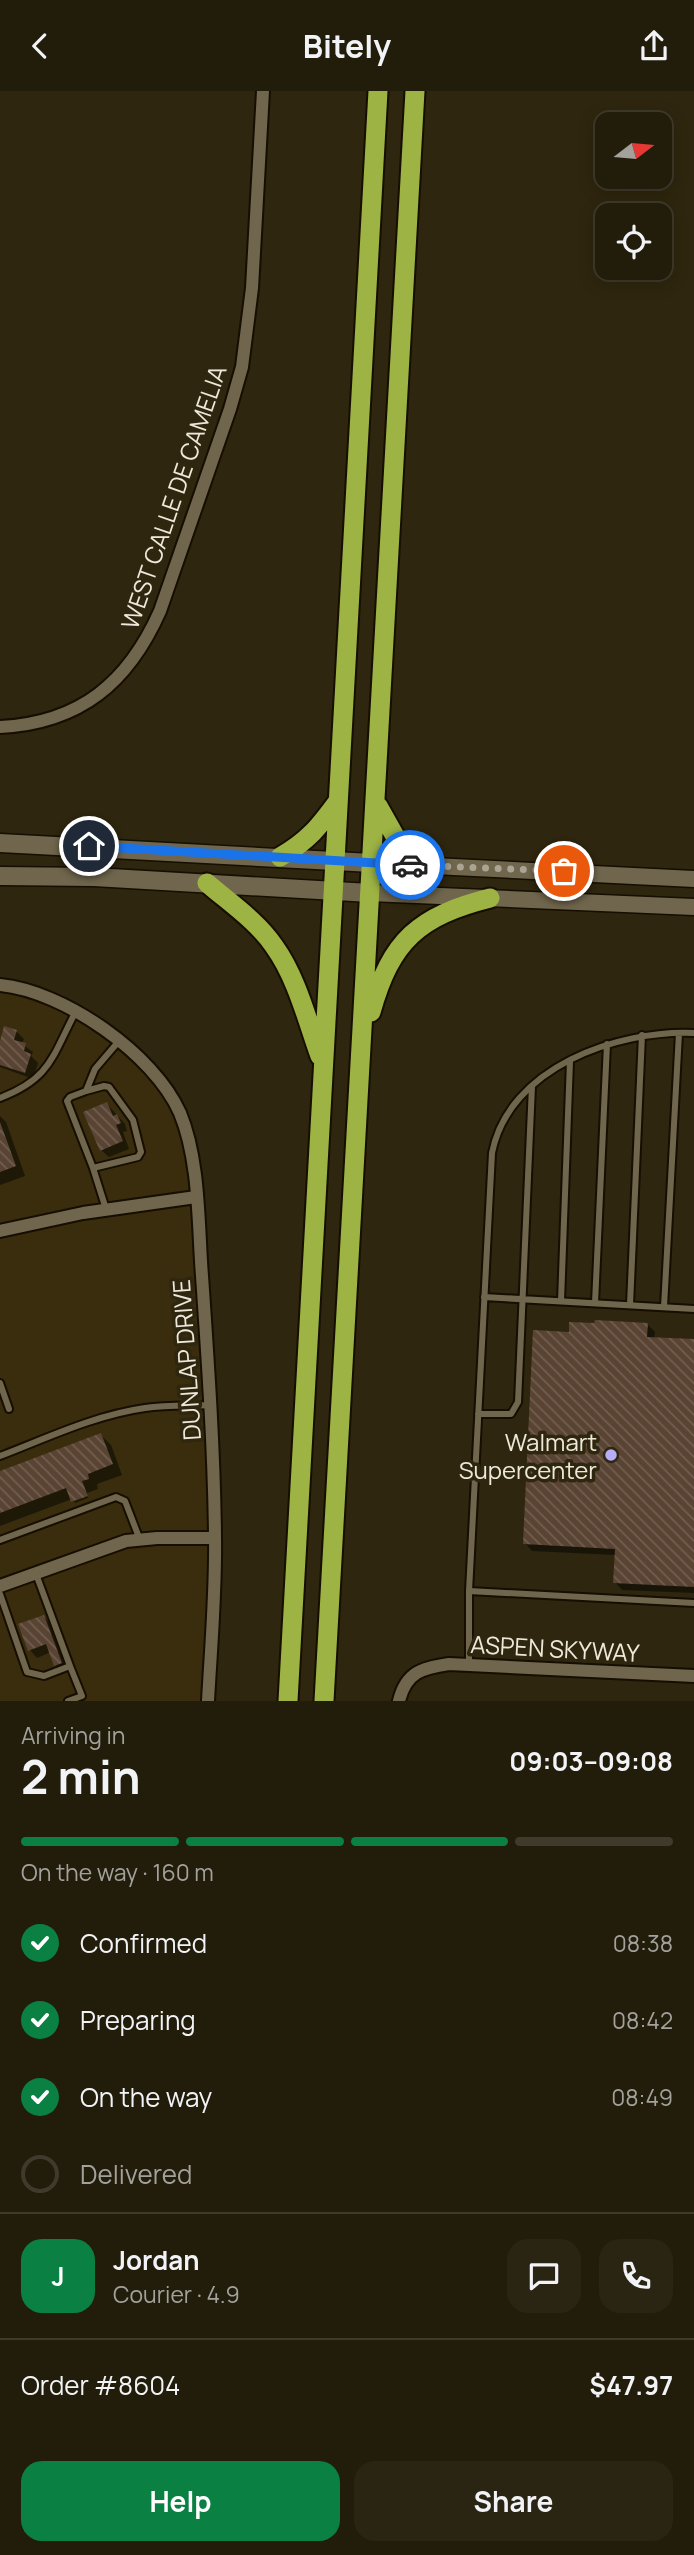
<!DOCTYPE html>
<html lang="en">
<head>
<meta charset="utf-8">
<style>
  :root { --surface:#221c0a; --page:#2a2513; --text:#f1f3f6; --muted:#a2a19c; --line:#3f3a2b; --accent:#0b8043 }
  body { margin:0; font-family:Manrope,sans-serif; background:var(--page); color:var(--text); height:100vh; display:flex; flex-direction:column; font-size:26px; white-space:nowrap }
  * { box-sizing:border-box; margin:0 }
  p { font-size:23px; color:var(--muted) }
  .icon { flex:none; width:38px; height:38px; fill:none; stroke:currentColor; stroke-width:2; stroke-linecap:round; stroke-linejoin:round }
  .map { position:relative; height:1610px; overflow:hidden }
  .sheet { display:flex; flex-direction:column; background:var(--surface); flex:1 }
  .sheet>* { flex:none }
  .needle { width:46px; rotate:74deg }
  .buttons { position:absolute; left:595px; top:21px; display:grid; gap:14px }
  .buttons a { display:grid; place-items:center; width:77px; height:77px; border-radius:14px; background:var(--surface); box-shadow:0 4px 18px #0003,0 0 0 2px var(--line); font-size:35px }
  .pin { position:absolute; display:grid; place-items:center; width:60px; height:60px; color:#fff; margin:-30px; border:4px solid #fff; border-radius:50%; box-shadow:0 2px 7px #0007 }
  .courier { position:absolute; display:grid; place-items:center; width:70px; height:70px; margin:-35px; border:5px solid #1a73e8; border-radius:50%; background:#fff; color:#222; box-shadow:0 2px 9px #0007 }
  .headline em { font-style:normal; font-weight:700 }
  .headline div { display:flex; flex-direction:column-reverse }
  .headline { display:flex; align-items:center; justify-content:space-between; height:119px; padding:0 21px }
  h1 { font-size:46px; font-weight:700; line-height:52px }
  .bar { display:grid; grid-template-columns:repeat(4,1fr); gap:10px 7px; align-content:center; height:84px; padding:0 21px }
  .bar i { height:9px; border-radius:5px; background:var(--line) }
  .bar .on { background:var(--accent) }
  .bar p { grid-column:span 4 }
  .line { display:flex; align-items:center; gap:18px; padding:0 21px; border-top:2px solid var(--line) }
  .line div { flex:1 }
  .round { display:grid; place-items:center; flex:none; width:74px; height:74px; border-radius:21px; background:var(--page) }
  ol { padding:0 21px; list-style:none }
  li { display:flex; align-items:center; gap:21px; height:77px }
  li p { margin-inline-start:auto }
  li .icon { padding:7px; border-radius:50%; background:var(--accent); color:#fff; stroke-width:4 }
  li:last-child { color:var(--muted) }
  li i { width:38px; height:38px; border:4px solid var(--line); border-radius:50% }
  .action { display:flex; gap:14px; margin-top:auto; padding:14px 21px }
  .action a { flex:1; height:80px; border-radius:21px; background:var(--accent); color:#fff; font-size:28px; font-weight:700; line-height:80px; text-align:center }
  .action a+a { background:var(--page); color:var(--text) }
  header { display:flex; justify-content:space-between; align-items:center; height:91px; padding:0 21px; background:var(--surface); font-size:32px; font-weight:700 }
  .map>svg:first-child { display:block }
  .built { fill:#392d0e }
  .shadow { fill:#0007 }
  .building { fill:url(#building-back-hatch) }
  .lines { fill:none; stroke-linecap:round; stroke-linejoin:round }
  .service-casing { stroke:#160e00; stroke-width:10 }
  .minor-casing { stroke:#160e00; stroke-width:16 }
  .tertiary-casing { stroke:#160e00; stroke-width:19 }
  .secondary-casing { stroke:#160e00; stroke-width:21 }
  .trunk-casing { stroke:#160e00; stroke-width:23 }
  .service { stroke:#70664d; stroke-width:6 }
  .minor { stroke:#70664d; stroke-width:12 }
  .tertiary { stroke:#70664d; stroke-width:16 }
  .secondary { stroke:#70664d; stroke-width:18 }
  .trunk { stroke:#9db344; stroke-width:19 }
  .done { stroke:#aaa493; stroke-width:7; stroke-dasharray:0 12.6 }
  .route { stroke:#1a73e8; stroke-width:9 }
  .poi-dot { fill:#b6acf8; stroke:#2e260e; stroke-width:2.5 }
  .labels { text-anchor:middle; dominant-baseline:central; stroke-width:7; stroke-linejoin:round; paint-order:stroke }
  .street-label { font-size:24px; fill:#ede8da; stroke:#2e260e }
  .poi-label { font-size:24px; fill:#ede8da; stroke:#2e260e; text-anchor:end }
</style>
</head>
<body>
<header><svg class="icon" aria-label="back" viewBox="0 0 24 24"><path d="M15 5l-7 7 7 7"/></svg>Bitely<svg class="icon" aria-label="share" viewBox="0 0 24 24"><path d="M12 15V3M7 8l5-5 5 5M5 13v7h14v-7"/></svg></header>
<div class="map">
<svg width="694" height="1610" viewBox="0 0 694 1610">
  <defs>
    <pattern id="building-back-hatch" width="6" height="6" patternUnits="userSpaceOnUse" patternTransform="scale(1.75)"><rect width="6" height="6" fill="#594333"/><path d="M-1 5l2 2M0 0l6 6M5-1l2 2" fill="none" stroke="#715e50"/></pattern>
  </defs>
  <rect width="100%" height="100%" fill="#2e260e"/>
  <!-- built -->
  <path class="built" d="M 0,894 L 75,922 L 150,978 L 187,1046 L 211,1314 L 208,1610 L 0,1610 Z"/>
  <!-- shadow -->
  <path class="shadow" d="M 16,940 L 24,948 L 22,953 L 33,961 L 31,965 L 38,972 L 33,988 L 0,976 L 0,956 Z
    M 107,1013 L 125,1033 L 127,1040 L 123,1041 L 129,1058 L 109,1066 L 101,1059 Z
    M 0,1025 L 6,1031 L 25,1085 L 0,1094 Z
    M 647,1233 L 655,1241 L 654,1248 L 694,1250 L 694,1502 L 622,1499 L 615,1491 L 616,1464 L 532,1460 L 525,1452 L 570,1242 Z
    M 101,1344 L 111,1354 L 122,1384 L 97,1393 L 98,1398 L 87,1402 L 88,1407 L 75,1412 L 72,1408 L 0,1435 L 0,1382 Z
    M 44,1526 L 51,1533 L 68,1580 L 63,1582 L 56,1574 L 51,1561 L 37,1567 L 30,1559 Z"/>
  <!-- building -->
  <path class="building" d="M 4,935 L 17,939 L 14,949 L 26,952 L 24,960 L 31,963 L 25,982 L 0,974 L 0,950 Z
    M 107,1011 L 113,1025 L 117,1023 L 121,1032 L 116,1034 L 123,1050 L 100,1060 L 83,1021 Z
    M 0,1031 L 16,1075 L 0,1081 Z
    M 595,1229 L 648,1232 L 647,1246 L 694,1248 L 694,1496 L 613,1492 L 615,1458 L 523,1453 L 533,1239 L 569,1241 L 569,1231 L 594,1232 Z
    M 101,1342 L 113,1373 L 88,1383 L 89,1388 L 82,1390 L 88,1405 L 71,1411 L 66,1397 L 0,1422 L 0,1380 Z
    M 44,1524 L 62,1572 L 54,1575 L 46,1553 L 28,1560 L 18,1533 Z"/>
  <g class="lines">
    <!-- service casing -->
    <g class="service-casing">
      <path id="service" d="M 86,1000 L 70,1006 L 67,1010 L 93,1077
        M 0,1007 C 50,988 52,966 75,922
        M 106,1118 L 93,1077 L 138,1066 L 141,1061 L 133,1029 L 109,996 L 104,995 L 86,1000 L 95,978 L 119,950
        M 484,1206 L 694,1218
        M 561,1210 L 570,970
        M 595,1212 L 607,953
        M 630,1214 L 642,944
        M 664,1216 L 679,942
        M 0,1292 L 9,1318
        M 478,1323 L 511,1323 L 518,1311 L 532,995
        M 0,1365 C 47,1347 95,1324 145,1317 C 167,1314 189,1315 211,1314
        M 0,1449 L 116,1406 L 125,1410 L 140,1449
        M 469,1500 L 694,1512
        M 0,1503 L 27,1581 L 44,1585 L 70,1575 L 36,1483
        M 469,1573 L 469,1500 L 492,1062 C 509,976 617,939 694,942
        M 68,1610 L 82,1605 L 70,1575"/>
    </g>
    <!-- minor casing -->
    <g class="minor-casing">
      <path id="minor" d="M 0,636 C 80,632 128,592 160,520 L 230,318 L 242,276 L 252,197 L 263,0
        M 0,894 C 64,900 154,963 180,1022 C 200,1070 198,1135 202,1185 C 208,1272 214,1358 215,1445 C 216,1500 211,1555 208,1610
        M 0,1140 L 83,1122 L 196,1106
        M 0,1495 L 126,1450 L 157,1447 L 215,1447
        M 399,1610 C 406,1581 422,1577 449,1573 L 694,1585"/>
    </g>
    <!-- tertiary casing -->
    <g class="tertiary-casing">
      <path id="tertiary" d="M 372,772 L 694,788
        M 370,802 L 694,816"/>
    </g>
    <!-- secondary casing -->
    <g class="secondary-casing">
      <path id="secondary" d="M 0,752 L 372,772
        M 0,785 L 94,786 L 370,802"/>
    </g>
    <!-- trunk casing -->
    <g class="trunk-casing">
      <path id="trunk" d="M 378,715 L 396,747 L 429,775
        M 280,766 C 308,750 319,736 338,710
        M 207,792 C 230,812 257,830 274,855 C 297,887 307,929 320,965
        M 371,921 C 391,849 419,825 490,807
        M 288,1610 L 378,0
        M 324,1610 L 415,0"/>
    </g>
    <!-- service -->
    <use href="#service" class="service"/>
    <!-- minor -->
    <use href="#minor" class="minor"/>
    <!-- tertiary -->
    <use href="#tertiary" class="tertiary"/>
    <!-- secondary -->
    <use href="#secondary" class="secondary"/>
    <!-- trunk -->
    <use href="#trunk" class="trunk"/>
  </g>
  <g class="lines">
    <!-- done -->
    <path class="done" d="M 410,774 L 564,780"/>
    <!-- route -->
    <path class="route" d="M 89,755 L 410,774"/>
  </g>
  <!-- markers -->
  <circle class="poi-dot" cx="611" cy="1364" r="7"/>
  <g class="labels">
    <!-- street labels -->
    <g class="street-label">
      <text transform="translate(173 406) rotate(-71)">WEST CALLE DE CAMELIA</text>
      <text transform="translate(186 1269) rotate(-94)">DUNLAP DRIVE</text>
      <text transform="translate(555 1557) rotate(3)">ASPEN SKYWAY</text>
    </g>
    <!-- poi labels -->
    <g class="poi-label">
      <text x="597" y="1350">Walmart<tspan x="597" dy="28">Supercenter</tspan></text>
    </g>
  </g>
</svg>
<div class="buttons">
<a><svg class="needle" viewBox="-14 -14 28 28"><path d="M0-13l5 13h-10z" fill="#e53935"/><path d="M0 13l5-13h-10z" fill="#a2a19c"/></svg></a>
<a><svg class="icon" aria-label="locate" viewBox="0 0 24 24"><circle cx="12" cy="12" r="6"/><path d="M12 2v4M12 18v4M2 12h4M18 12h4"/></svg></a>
</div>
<div class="pin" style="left:564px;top:780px;background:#ea580c"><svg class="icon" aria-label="bag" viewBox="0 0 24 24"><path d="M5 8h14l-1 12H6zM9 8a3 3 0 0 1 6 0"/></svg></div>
<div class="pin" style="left:89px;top:755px;background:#1f2937"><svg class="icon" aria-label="home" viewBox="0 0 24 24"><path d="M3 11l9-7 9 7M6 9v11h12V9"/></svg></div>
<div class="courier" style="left:410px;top:774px"><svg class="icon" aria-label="car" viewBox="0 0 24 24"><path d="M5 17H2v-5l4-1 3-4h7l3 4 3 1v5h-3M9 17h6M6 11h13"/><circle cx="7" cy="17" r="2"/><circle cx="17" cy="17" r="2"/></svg></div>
</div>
<section class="sheet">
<div class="headline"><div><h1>2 min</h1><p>Arriving in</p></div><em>09:03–09:08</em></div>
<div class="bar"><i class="on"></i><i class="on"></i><i class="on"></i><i></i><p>On the way · 160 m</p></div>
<ol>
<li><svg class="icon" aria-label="check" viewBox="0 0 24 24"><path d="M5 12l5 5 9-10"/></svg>Confirmed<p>08:38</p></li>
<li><svg class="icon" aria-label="check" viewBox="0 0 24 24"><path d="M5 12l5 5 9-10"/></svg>Preparing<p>08:42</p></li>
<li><svg class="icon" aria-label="check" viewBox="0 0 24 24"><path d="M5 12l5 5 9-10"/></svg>On the way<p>08:49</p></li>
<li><i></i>Delivered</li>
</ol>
<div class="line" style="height:126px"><b class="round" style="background:var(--accent);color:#fff">J</b><div><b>Jordan</b><p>Courier · 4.9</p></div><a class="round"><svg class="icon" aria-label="chat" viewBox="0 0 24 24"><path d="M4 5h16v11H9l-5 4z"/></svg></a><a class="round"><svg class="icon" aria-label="phone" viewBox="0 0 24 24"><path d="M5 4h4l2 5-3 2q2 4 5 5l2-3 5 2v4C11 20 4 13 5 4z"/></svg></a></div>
<div class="line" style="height:91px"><div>Order #8604</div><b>$47.97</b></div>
<div class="action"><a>Help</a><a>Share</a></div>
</section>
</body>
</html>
